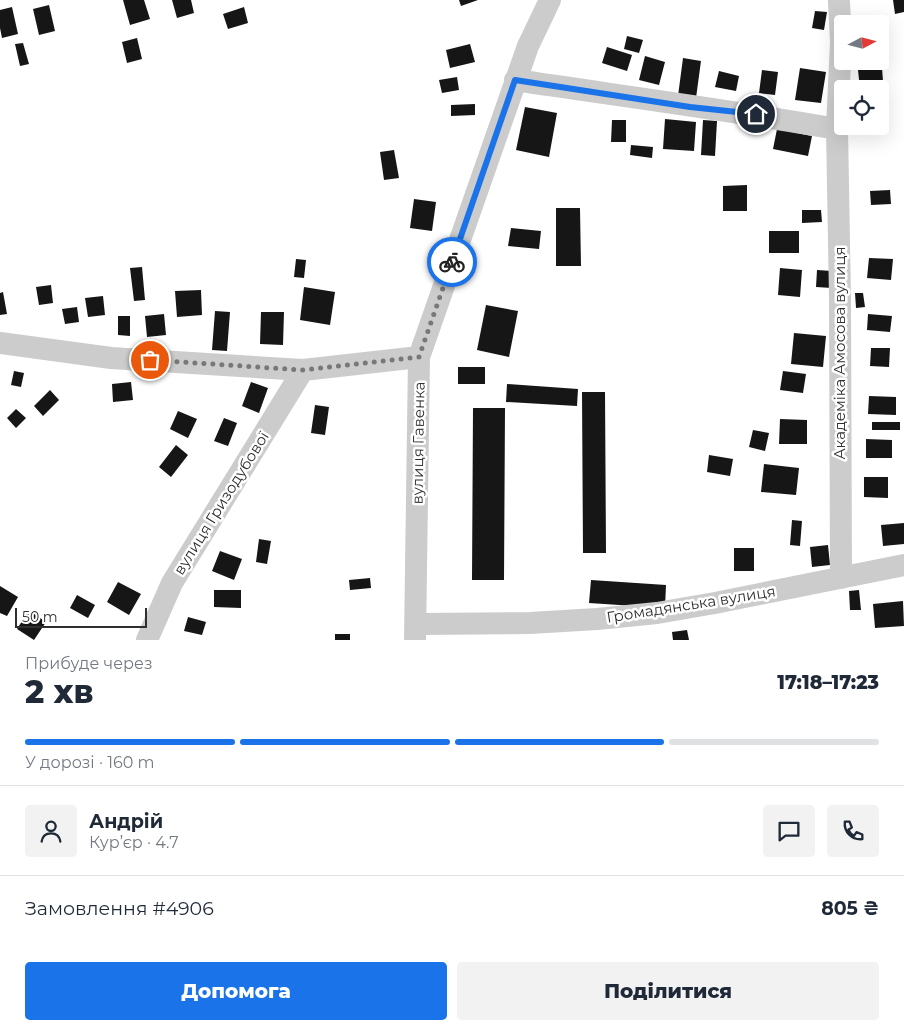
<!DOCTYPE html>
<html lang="uk">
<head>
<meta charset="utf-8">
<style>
  :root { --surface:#fff; --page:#f2f2f3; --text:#1f2937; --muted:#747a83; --line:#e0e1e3; --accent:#1a73e8 }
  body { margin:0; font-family:Montserrat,sans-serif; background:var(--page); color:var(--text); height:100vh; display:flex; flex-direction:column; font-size:19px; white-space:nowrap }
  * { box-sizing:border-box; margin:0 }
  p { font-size:16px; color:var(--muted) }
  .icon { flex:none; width:28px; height:28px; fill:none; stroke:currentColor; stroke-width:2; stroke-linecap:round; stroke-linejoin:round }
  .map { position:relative; height:640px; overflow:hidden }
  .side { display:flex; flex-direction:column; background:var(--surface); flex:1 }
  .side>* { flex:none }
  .needle { width:32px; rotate:83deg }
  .tools { position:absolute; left:834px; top:15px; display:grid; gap:10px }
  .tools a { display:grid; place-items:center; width:55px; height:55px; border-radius:5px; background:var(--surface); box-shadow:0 5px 20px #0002; font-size:25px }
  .scale { position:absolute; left:15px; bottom:12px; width:132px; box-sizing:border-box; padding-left:5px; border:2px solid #2f2f2f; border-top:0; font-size:14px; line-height:18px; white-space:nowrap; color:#2f2f2f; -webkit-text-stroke:4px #fff; paint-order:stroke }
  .pin { position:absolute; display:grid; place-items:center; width:42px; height:42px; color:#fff; margin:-21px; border:2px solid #fff; border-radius:50%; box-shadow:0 1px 5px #0007 }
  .courier { position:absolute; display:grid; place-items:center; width:50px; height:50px; margin:-25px; border:4px solid #1a73e8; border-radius:50%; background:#fff; color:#222; box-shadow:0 1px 6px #0007 }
  .head em { font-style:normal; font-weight:800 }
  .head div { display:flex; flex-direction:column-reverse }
  .head { display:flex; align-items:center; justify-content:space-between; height:85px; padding:0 25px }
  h1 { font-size:32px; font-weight:800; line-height:38px }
  .bar { display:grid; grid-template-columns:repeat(4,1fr); gap:8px 5px; align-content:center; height:60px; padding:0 25px }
  .bar i { height:6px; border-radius:4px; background:var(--line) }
  .bar .current { background:var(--accent) }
  .bar p { grid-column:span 4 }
  .line { display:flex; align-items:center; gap:12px; padding:0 25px; border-top:1px solid var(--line) }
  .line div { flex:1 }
  .round { display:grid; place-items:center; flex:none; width:52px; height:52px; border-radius:5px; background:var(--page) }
  .button { display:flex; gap:10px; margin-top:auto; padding:10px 25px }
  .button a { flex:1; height:58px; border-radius:5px; background:var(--accent); color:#fff; font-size:20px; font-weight:800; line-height:58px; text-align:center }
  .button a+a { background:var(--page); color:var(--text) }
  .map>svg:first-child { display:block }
  .building { fill:#161616 }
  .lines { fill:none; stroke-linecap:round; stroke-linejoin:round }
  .minor { stroke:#ccc; stroke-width:22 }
  .done { stroke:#787878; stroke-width:5; stroke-dasharray:0 9 }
  .route { stroke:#1a73e8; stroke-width:6 }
  .labels { text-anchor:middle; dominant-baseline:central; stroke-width:5; stroke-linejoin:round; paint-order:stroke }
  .street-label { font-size:15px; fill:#2f2f2f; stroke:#fff }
</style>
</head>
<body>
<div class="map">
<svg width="904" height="640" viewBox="0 0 904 640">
  <rect width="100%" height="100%" fill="#fff"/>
  <!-- building -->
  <path class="building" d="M 123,0 L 144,0 L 150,19 L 130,25 Z
    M 172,0 L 191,0 L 194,13 L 177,18 Z
    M 459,0 L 478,0 L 461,6 Z
    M 893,0 L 904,0 L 904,12 L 895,14 Z
    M 49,5 L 55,31 L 39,35 L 33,9 Z
    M 12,7 L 18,34 L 2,38 L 0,28 L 0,10 Z
    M 244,7 L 248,23 L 228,29 L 223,14 Z
    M 815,11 L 827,12 L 824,30 L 812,28 Z
    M 627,36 L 643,40 L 639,53 L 624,49 Z
    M 137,38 L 142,59 L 127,63 L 122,42 Z
    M 23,43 L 29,64 L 20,66 L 15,44 Z
    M 470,44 L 475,62 L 450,68 L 446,50 Z
    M 607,47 L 632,55 L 627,71 L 602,63 Z
    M 645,56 L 665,62 L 659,85 L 639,80 Z
    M 683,58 L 701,61 L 696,98 L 678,96 Z
    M 800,68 L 826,72 L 821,103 L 795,100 Z
    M 882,68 L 884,94 L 880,95 L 880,89 L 860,89 L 858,70 Z
    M 762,70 L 778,72 L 775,95 L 759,93 Z
    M 719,71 L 739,76 L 736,91 L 715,87 Z
    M 457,77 L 459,90 L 442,93 L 439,80 Z
    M 475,104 L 475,115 L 451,116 L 451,105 Z
    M 525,107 L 557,113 L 549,157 L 516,150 Z
    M 665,119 L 696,122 L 694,151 L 663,149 Z
    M 612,120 L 626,120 L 626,142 L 611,142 Z
    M 703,120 L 717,121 L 715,156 L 701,155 Z
    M 777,129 L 812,136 L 808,156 L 773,149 Z
    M 631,145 L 653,147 L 652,158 L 630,155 Z
    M 394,150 L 399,178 L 384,180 L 380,152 Z
    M 747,185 L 747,211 L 723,211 L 723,186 Z
    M 890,190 L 891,204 L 871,205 L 870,191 Z
    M 414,199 L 436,202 L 432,231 L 410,228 Z
    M 556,208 L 580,208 L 581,266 L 556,266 Z
    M 802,210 L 821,210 L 822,222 L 802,223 Z
    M 511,228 L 541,231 L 539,249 L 508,246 Z
    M 769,231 L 799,231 L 799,253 L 769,253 Z
    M 869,258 L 893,259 L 891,280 L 867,278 Z
    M 296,259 L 306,260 L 304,278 L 294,277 Z
    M 142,267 L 145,300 L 134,301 L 130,268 Z
    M 780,268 L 802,270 L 800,297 L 778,295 Z
    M 817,270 L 832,271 L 832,288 L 816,287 Z
    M 51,285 L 53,303 L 39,305 L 36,287 Z
    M 304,287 L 335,292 L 330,325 L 300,320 Z
    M 201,290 L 202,315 L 177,317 L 175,291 Z
    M 3,292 L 7,314 L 0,315 L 0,293 Z
    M 855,293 L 863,293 L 865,307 L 856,308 Z
    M 103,296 L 105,315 L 88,317 L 85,298 Z
    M 486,305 L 518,311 L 509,357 L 477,350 Z
    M 77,307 L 79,322 L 65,324 L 62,309 Z
    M 215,311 L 230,312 L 227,351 L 212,350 Z
    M 261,312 L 284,312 L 283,345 L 260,344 Z
    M 164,314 L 166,335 L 147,337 L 145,316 Z
    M 868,314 L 892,316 L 890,332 L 867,330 Z
    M 118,316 L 130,316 L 130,336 L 118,335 Z
    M 794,333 L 826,336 L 823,367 L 791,364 Z
    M 871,348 L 890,348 L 889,367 L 870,366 Z
    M 458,367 L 485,367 L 485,384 L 458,384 Z
    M 14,371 L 24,373 L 21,387 L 11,385 Z
    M 783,371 L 806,374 L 803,393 L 780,390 Z
    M 131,382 L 133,400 L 113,402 L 112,384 Z
    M 251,382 L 268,388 L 259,413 L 242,406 Z
    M 507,384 L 578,389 L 577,406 L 506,402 Z
    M 50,390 L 59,400 L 43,416 L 34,406 Z
    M 582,392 L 605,392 L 606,553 L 583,553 Z
    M 869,396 L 896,397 L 896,415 L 868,414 Z
    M 315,405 L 329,407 L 325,435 L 311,433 Z
    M 473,408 L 505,408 L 504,580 L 472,580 Z
    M 16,409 L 26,418 L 16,428 L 7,418 Z
    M 178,411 L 197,419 L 188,438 L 170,429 Z
    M 224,418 L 237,423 L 228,446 L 214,441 Z
    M 780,419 L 807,420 L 807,444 L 779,444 Z
    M 872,422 L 900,422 L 900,430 L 872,430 Z
    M 753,430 L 769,433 L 765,451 L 749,447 Z
    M 866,439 L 892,440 L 892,458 L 866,458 Z
    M 176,445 L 188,455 L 171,477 L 159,467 Z
    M 709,455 L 733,459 L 730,476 L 707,472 Z
    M 764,464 L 799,468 L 796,495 L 761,492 Z
    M 864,477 L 888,477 L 888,498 L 864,497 Z
    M 792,520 L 802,521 L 800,546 L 790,545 Z
    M 904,523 L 904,544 L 883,546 L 881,525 Z
    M 259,539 L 271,541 L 267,564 L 256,562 Z
    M 828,545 L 830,565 L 812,567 L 810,547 Z
    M 734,548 L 754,548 L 754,571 L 734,571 Z
    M 220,551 L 242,559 L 234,580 L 212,571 Z
    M 370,578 L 371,588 L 350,590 L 349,580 Z
    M 591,580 L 666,585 L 665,608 L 589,603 Z
    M 118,582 L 141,594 L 129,615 L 107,602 Z
    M 0,586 L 18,597 L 7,616 L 0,613 Z
    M 214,590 L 241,590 L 241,608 L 214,607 Z
    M 859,590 L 861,610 L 850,610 L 849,591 Z
    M 77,595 L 95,605 L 88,618 L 70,608 Z
    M 903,601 L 904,626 L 875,628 L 873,604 Z
    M 29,610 L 46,622 L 34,640 L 17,629 Z
    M 188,617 L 206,622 L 202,635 L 184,631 Z
    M 687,630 L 689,640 L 673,640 L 672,632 Z
    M 335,634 L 350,634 L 350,640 L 335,640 Z"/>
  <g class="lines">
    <!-- minor -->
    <path class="minor" d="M 839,2 L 841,42 L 837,129 L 840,298 L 841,578
      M 515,80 C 622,96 730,110 837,129
      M 0,343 L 111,358 L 303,370 L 419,357
      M 416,624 L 530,623 L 597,619 L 657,613 L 715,603 L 904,565
      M 147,640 L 172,583 L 303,370
      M 415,640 L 419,357 L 528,46 L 550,0"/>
  </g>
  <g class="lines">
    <!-- done -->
    <path class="done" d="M 150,360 L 303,370 L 419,357 L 452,262"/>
    <!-- route -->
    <path class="route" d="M 452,262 L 515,80 L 690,107 L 756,114"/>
  </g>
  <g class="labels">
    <!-- street labels -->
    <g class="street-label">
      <text transform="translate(839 353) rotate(-90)">Академіка Амосова вулиця</text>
      <text transform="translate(418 443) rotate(-89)">вулиця Гавенка</text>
      <text transform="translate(221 503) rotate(-58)">вулиця Гризодубової</text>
      <text transform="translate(691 604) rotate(-9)">Громадянська вулиця</text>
    </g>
  </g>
</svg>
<div class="tools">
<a><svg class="needle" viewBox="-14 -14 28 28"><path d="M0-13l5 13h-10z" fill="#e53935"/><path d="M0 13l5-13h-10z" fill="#747a83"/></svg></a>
<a><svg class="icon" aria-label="locate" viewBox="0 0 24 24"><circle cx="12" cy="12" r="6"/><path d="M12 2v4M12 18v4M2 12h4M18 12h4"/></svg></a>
</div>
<div class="scale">50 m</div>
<div class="pin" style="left:150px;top:360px;background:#ea580c"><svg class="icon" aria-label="bag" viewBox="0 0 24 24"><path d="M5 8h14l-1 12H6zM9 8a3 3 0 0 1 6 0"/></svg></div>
<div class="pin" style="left:756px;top:114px;background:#1f2937"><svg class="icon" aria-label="home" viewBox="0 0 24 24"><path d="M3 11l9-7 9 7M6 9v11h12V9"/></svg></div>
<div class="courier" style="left:452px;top:262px"><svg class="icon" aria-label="bike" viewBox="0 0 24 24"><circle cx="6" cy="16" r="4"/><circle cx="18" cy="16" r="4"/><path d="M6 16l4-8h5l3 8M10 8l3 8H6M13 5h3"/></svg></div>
</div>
<section class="side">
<div class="head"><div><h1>2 хв</h1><p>Прибуде через</p></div><em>17:18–17:23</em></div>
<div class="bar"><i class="current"></i><i class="current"></i><i class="current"></i><i></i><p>У дорозі · 160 m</p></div>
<div class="line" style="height:90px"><a class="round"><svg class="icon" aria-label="person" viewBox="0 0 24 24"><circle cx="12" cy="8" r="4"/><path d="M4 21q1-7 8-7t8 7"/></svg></a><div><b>Андрій</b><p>Кур’єр · 4.7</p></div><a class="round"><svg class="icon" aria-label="chat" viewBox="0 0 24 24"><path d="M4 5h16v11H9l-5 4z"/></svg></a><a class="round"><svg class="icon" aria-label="phone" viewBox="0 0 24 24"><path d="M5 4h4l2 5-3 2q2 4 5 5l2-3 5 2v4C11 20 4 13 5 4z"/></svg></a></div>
<div class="line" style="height:65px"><div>Замовлення #4906</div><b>805 ₴</b></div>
<div class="button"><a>Допомога</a><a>Поділитися</a></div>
</section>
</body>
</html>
